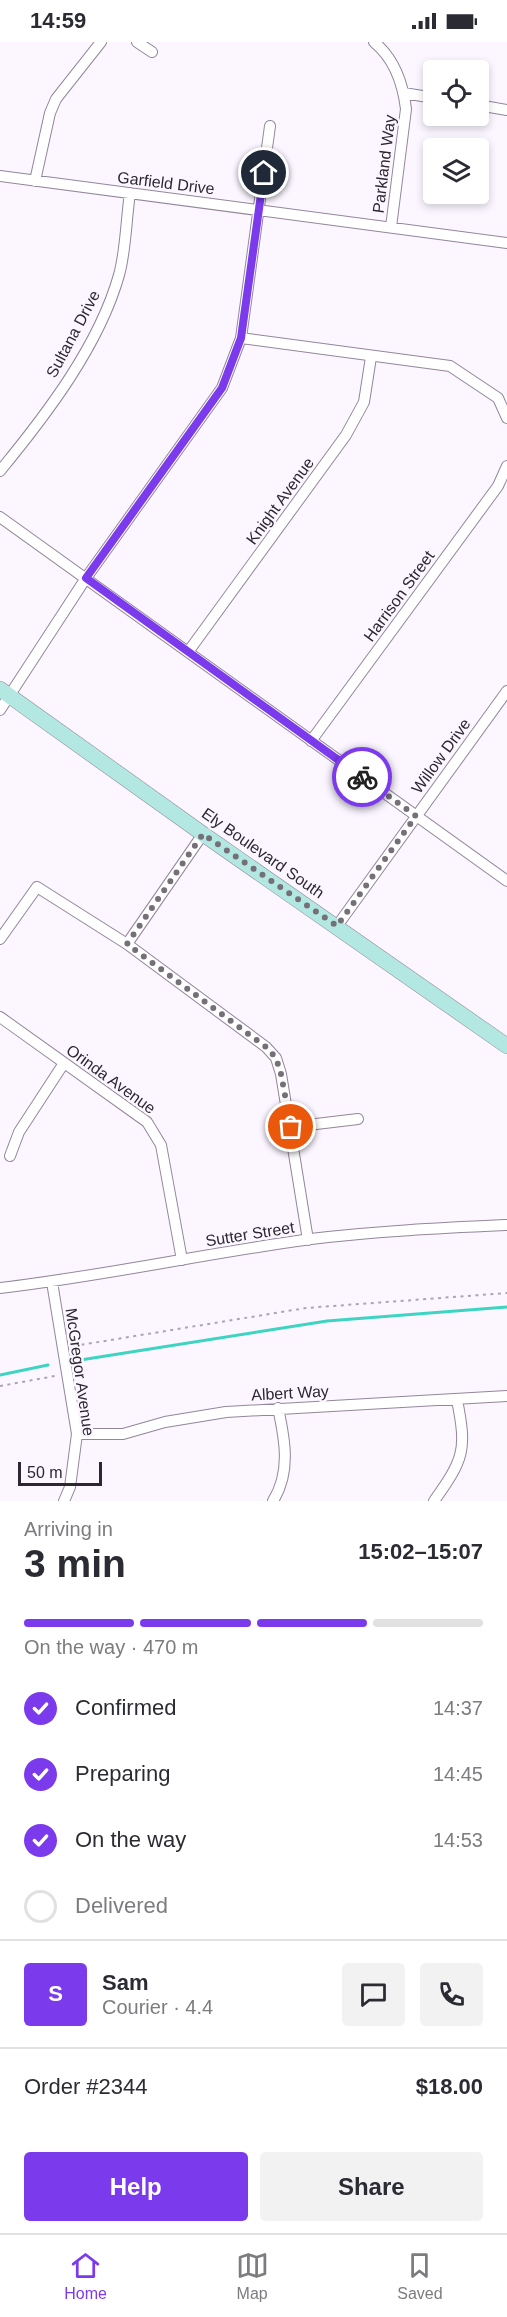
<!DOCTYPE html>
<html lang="en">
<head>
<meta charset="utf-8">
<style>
  :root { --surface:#fff; --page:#f2f2f3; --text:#2b2b33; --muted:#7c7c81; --line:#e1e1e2; --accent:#7c3aed }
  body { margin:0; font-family:Arial,sans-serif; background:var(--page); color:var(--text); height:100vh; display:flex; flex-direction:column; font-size:22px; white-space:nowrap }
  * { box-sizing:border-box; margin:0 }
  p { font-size:20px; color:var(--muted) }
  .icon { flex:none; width:33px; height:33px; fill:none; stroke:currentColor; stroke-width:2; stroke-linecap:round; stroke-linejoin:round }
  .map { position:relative; height:1459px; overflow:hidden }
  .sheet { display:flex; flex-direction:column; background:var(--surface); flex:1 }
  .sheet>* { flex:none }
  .tools { position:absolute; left:423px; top:18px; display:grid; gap:12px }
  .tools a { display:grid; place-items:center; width:66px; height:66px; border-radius:6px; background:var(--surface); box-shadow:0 3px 9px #0003; font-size:30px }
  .scale { position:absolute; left:18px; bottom:15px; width:84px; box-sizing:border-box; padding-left:6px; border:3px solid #2d2830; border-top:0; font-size:16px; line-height:21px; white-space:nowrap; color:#2d2830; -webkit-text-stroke:4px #fbf6ff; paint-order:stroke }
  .pin { position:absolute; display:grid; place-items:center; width:51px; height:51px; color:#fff; margin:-26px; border:3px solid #fff; border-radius:50%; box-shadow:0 2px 6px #0007 }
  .courier { position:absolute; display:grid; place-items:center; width:60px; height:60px; margin:-30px; border:4px solid #7c3aed; border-radius:50%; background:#fff; color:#222; box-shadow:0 2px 8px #0007 }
  .headline em { font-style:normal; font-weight:700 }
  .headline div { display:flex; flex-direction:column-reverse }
  .headline { display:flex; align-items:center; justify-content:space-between; height:102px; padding:0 24px }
  h1 { font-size:39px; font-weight:700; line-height:45px }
  .bar { display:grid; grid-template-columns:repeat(4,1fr); gap:9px 6px; align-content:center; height:72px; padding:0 24px }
  .bar i { height:8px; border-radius:4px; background:var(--line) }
  .bar .selected { background:var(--accent) }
  .bar p { grid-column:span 4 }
  .line { display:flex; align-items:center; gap:15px; padding:0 24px; border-top:2px solid var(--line) }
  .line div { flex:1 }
  .round { display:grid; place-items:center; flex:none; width:63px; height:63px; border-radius:6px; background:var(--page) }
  ol { padding:0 24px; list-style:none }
  li { display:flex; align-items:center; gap:18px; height:66px }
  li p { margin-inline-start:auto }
  li .icon { padding:6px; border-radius:50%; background:var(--accent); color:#fff; stroke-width:4 }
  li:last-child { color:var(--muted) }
  li i { width:33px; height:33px; border:3px solid var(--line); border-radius:50% }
  .button { display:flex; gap:12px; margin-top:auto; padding:12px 24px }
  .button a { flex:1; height:69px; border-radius:6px; background:var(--accent); color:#fff; font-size:24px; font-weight:700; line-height:69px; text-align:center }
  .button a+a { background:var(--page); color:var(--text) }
  .status { display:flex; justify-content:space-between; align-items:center; height:42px; padding:0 30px; background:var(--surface); direction:ltr }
  .status svg { height:16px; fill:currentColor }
  .tabs { display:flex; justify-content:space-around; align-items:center; height:84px; border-top:2px solid var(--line); background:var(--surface); font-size:16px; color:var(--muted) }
  .tabs a { display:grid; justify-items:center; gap:3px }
  .tabs .selected { color:var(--accent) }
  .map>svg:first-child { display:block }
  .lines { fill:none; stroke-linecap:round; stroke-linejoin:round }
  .stream { stroke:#3ed4c2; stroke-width:3 }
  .minor-casing { stroke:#93869b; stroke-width:12 }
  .secondary-casing { stroke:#93869b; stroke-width:16 }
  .path { stroke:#aba6ae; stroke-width:2; stroke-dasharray:3 4.5; stroke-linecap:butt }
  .minor { stroke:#fff; stroke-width:10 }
  .secondary { stroke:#b3e7e2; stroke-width:15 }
  .done { stroke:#757078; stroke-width:6; stroke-dasharray:0 10.8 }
  .route { stroke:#7c3aed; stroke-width:8 }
  .labels { text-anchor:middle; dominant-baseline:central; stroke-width:5; stroke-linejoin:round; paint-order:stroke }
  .street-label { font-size:16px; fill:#2d2830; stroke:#fbf6ff }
</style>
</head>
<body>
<div class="status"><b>14:59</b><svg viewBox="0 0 49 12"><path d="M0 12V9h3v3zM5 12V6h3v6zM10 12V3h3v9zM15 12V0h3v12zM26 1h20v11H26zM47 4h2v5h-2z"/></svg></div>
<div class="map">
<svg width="507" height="1459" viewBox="0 0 507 1459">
  <rect width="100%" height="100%" fill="#fbf6ff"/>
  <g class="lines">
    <!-- stream -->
    <path class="stream" d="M 74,1319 L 327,1279 L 507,1265
      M 0,1333 L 48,1323"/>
    <!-- minor casing -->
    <g class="minor-casing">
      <path id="minor" d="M 137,0 L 152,10
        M 374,0 C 395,17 403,42 406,67 L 391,185
        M 404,51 L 434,56
        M 478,63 L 507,68
        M 0,134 L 507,201
        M 35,139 L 50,71 L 56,57 L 101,0
        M 241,296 L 450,324 L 498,356 L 507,376
        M 0,429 C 46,373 99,304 119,233 C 126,208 126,178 130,151
        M 0,475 L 507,839
        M 188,610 L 346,393 L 364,360 L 371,315
        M 0,668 L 86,536 L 222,346 L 241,296 L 270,84
        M 311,699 L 498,444 L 507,424
        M 337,884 L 507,649
        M 0,897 L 37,845 L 127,902 L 266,1005 L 276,1016 L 281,1032 L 308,1198
        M 127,902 L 203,792
        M 0,975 L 147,1080 L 161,1103 L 182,1218
        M 291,1085 L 358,1077
        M 10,1114 L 19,1090 L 64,1021
        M 52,1240 L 77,1392 L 70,1445 L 64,1459
        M 0,1246 C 104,1234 207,1211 311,1197 C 376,1189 442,1186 507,1183
        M 77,1392 L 123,1392 L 165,1380 L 226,1370 L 507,1354
        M 273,1459 C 291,1430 285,1398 278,1366
        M 434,1459 C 464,1417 467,1408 457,1358"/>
    </g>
    <!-- secondary casing -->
    <g class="secondary-casing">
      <path id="secondary" d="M 0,647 L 203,792 L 507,1004"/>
    </g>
    <!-- path -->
    <path class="path" d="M 74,1304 L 306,1266 L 507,1251
      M 0,1344 L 55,1334"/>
    <!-- minor -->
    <use href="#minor" class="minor"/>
    <!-- secondary -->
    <use href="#secondary" class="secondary"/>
  </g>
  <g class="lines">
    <!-- done -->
    <path class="done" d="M 291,1085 L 281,1032 L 276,1016 L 266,1005 L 127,902 L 203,792 L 337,884 L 416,774 L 362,735"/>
    <!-- route -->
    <path class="route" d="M 264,131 L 241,296 L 222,346 L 86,536 L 362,735"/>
  </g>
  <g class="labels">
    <!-- street labels -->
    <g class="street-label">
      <text transform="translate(384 122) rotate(-83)">Parkland Way</text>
      <text transform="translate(166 141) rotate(7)">Garfield Drive</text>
      <text transform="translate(73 292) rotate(-62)">Sultana Drive</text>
      <text transform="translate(280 459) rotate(-54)">Knight Avenue</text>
      <text transform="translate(399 554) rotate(-54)">Harrison Street</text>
      <text transform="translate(441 714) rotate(-54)">Willow Drive</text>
      <text transform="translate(263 811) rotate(35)">Ely Boulevard South</text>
      <text transform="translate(111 1037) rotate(36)">Orinda Avenue</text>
      <text transform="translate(250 1192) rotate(-9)">Sutter Street</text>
      <text transform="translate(80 1330) rotate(82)">McGregor Avenue</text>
      <text transform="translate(290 1351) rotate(-3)">Albert Way</text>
    </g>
  </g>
</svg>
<div class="tools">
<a><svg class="icon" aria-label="locate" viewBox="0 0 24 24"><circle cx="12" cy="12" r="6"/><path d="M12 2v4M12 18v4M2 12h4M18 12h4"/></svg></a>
<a><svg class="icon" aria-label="layers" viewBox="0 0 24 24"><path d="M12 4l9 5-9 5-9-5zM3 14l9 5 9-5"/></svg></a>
</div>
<div class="scale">50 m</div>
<div class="pin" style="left:291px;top:1085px;background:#ea580c"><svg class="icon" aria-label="bag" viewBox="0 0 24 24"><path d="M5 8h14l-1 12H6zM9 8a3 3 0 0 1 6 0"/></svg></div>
<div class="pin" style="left:264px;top:131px;background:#1f2937"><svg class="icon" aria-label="home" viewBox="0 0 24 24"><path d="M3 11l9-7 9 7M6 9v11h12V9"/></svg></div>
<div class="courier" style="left:362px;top:735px"><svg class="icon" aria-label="bike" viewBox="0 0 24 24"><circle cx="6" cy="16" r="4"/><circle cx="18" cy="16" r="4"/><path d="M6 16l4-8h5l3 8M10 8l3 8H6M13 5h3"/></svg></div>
</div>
<section class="sheet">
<div class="headline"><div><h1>3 min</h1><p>Arriving in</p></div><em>15:02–15:07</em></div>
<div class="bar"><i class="selected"></i><i class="selected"></i><i class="selected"></i><i></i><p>On the way · 470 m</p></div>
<ol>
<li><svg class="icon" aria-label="check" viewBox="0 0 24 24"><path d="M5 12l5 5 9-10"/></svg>Confirmed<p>14:37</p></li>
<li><svg class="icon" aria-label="check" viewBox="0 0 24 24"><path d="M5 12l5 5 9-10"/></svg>Preparing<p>14:45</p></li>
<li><svg class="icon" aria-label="check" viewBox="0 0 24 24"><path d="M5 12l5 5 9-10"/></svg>On the way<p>14:53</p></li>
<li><i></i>Delivered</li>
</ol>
<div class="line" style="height:108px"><b class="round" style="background:var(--accent);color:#fff">S</b><div><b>Sam</b><p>Courier · 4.4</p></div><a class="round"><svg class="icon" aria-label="chat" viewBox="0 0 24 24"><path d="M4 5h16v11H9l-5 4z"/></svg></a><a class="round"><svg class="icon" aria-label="phone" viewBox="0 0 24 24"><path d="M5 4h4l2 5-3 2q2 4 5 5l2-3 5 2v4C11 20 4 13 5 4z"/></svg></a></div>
<div class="line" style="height:78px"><div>Order #2344</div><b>$18.00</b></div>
<div class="button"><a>Help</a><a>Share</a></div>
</section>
<nav class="tabs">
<a class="selected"><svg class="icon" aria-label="home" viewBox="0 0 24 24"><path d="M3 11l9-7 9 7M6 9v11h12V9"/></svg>Home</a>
<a><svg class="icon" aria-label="map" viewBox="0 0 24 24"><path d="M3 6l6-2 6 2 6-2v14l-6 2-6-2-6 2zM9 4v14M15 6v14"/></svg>Map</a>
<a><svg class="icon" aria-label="saved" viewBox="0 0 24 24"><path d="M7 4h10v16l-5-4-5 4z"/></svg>Saved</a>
</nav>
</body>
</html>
